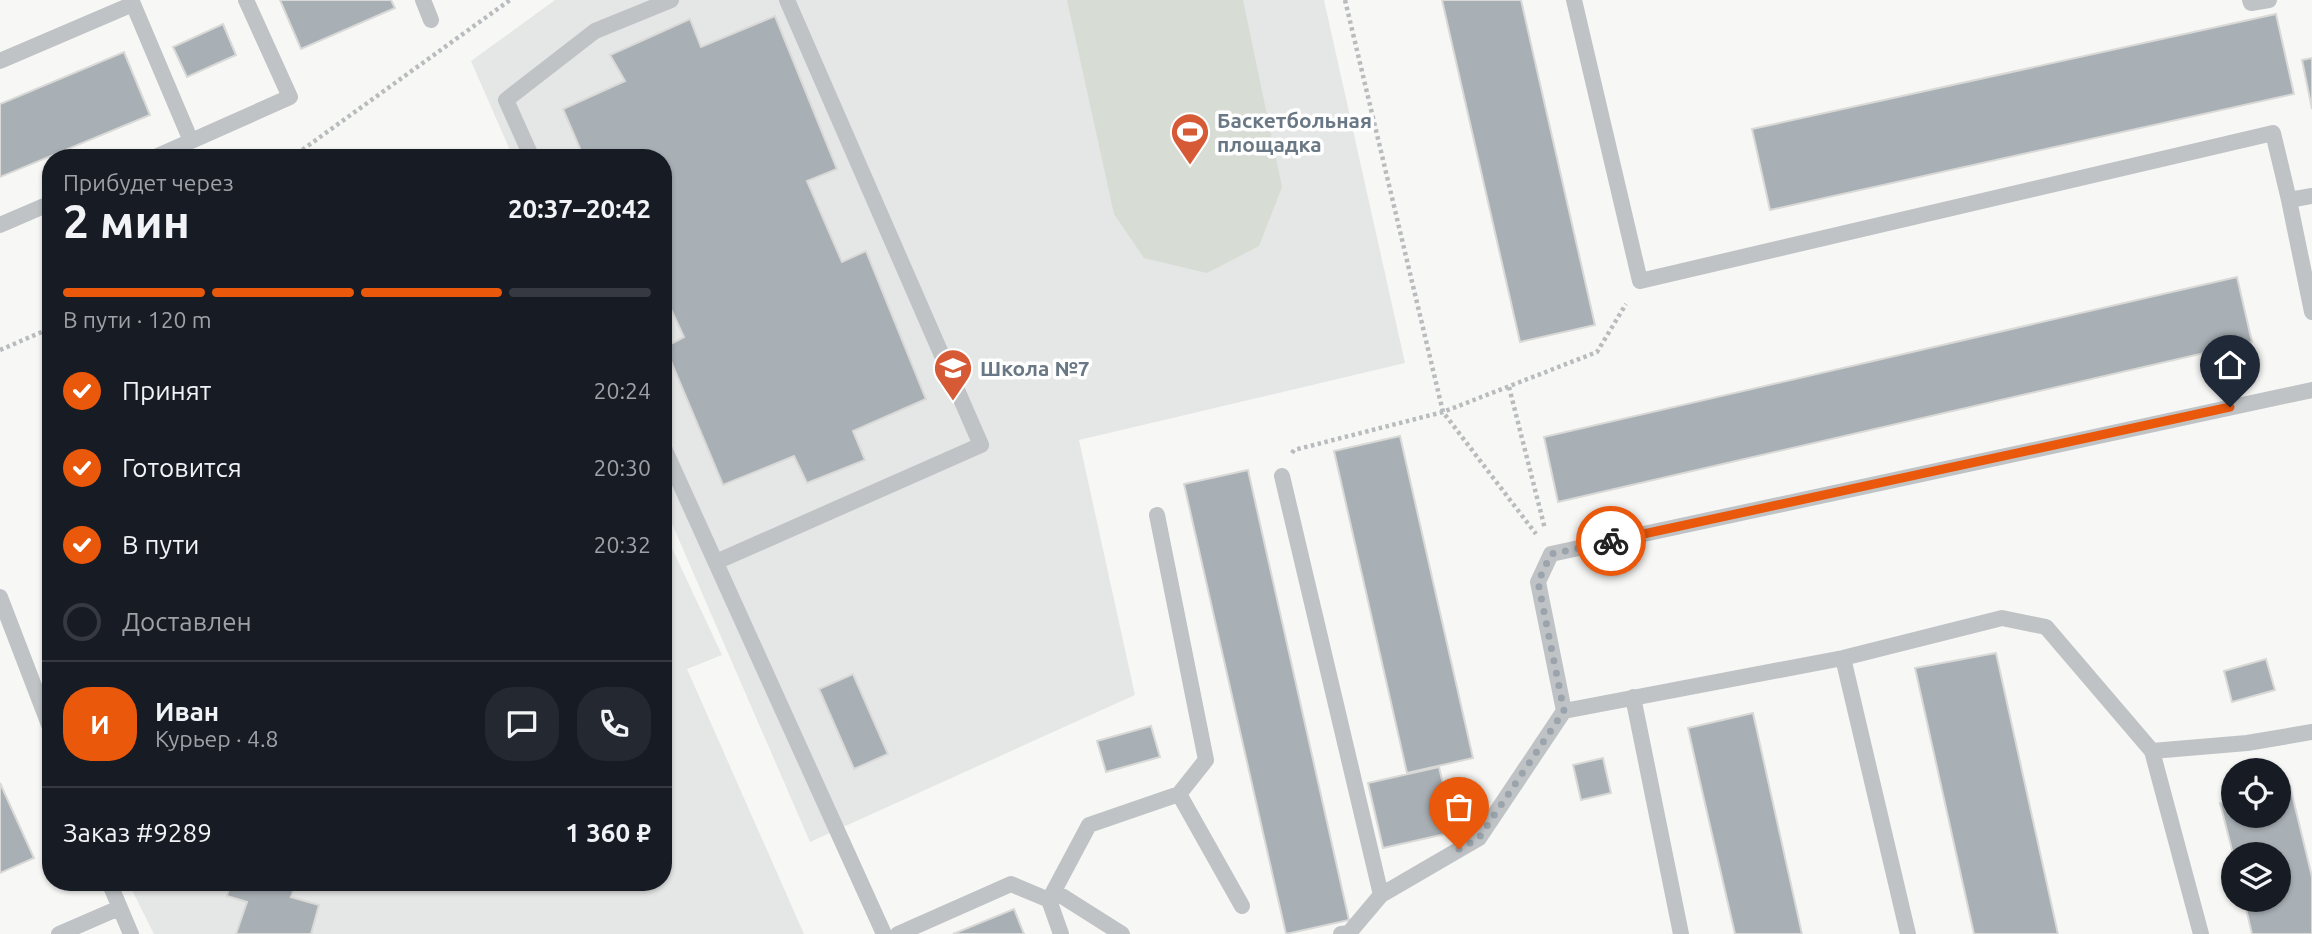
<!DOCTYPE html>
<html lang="ru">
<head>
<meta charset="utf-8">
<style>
  :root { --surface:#171b24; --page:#242831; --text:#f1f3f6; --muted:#9ea1a6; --line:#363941; --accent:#ea580c }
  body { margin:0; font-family:Ubuntu,sans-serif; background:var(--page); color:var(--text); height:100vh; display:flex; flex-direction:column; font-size:26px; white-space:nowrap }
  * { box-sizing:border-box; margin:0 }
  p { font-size:23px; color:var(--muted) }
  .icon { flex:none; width:38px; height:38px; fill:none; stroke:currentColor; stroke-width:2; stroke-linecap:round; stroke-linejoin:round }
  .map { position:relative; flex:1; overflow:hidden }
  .panel { position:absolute; left:42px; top:149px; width:630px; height:742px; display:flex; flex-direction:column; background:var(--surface); border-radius:28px; box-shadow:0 2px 5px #0004 }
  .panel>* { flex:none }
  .tools { position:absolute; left:2221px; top:758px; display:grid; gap:14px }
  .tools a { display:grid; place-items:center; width:70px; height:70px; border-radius:50%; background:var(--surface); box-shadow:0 2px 5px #0004; font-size:35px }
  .pin { position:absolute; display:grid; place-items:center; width:60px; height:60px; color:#fff; margin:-72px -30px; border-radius:50% 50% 50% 0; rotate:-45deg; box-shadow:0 0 7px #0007 }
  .pin .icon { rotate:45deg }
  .courier { position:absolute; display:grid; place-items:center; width:70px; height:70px; margin:-35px; border:5px solid #ea580c; border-radius:50%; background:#fff; color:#222; box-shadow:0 2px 9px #0007 }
  .overview em { font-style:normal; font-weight:600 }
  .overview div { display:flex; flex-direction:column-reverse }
  .overview { display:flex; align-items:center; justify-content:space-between; height:119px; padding:0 21px }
  h1 { font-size:46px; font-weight:600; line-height:52px }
  .bar { display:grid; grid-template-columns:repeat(4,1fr); gap:10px 7px; align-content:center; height:84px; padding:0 21px }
  .bar i { height:9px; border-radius:5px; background:var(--line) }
  .bar .active { background:var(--accent) }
  .bar p { grid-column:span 4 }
  .line { display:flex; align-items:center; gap:18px; padding:0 21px; border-top:2px solid var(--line) }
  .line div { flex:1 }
  .round { display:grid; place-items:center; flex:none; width:74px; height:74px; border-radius:28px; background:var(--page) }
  ol { padding:0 21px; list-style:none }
  li { display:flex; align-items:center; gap:21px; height:77px }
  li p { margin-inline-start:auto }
  li .icon { padding:7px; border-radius:50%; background:var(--accent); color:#fff; stroke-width:4 }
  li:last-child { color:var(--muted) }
  li i { width:38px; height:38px; border:4px solid var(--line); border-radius:50% }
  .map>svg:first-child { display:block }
  .built { fill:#e5e6e6 }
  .green { fill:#d7dcd4 }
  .building { fill:#a9b0b5; stroke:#d9d9d7; stroke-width:2 }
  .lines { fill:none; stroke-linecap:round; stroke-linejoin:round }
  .path { stroke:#b9bcbe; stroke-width:4.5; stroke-dasharray:3.5 3.5; stroke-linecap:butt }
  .service { stroke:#bfc3c6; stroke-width:16 }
  .done { stroke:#9ba4ac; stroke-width:7; stroke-dasharray:0 12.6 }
  .route { stroke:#ea580c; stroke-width:9 }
  .labels { text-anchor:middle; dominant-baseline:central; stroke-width:7; stroke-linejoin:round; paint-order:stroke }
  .poi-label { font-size:21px; font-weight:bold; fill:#697884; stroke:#fff; text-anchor:start }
</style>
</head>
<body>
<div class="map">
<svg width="2312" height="934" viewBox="0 0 2312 934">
  <rect width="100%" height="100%" fill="#f7f7f5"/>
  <!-- built -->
  <path class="built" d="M 555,0 L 1324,0 L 1405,363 L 1079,440 L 1135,695 L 810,842 L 663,503 L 663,158 L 513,157 L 471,61 Z
    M 663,529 L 722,655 L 687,669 L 804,934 L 154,934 L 128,882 L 663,882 Z"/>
  <!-- green -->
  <path class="green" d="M 1067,0 L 1243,0 L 1282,187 L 1259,246 L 1207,273 L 1144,258 L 1114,214 Z"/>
  <!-- building -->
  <path class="building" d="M 280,0 L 391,0 L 395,8 L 301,49 Z
    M 1442,0 L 1521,0 L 1595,325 L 1520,342 Z
    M 2276,14 L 2294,94 L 1770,210 L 1752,129 Z
    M 775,16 L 837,169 L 807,181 L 842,262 L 866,251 L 926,399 L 853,431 L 865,460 L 807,483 L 794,456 L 723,485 L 665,347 L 684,337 L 663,292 L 663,158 L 584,158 L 563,109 L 625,81 L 610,55 L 690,19 L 701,47 Z
    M 223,24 L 236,55 L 187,77 L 173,47 Z
    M 124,52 L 150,115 L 0,177 L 0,104 Z
    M 2312,58 L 2312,109 L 2302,60 Z
    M 2237,277 L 2252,342 L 1558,502 L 1544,437 Z
    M 1400,436 L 1473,758 L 1407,773 L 1334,451 Z
    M 1248,470 L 1349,920 L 1286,934 L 1184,484 Z
    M 1996,653 L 2058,934 L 1974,934 L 1915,668 Z
    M 2266,659 L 2275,690 L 2232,702 L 2224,671 Z
    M 853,674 L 888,754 L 854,769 L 819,689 Z
    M 1753,713 L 1802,934 L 1735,934 L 1701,786 L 1688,728 Z
    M 1151,726 L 1160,757 L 1106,772 L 1097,741 Z
    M 1603,758 L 1611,793 L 1581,800 L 1573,765 Z
    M 1439,767 L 1454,832 L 1383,848 L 1368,783 Z
    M 0,783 L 34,858 L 0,873 Z
    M 2290,786 L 2312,877 L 2312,934 L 2252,934 L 2244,900 L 2278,900 L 2278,854 L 2233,854 L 2220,803 L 2233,800 L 2233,816 L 2278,816 L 2278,789 Z
    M 231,882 L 296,882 L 291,897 L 319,905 L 311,934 L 236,934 L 247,902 L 227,896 Z
    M 1014,909 L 1024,934 L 953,934 Z"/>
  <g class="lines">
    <!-- path -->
    <path class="path" d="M 1345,0 L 1443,412 L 1536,534
      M 291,158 L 510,0
      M 0,350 L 51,328
      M 1509,387 L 1545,529
      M 1292,453 L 1294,450 L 1443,412 L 1597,352 L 1626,304"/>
    <!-- service -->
    <path class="service" d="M 423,0 L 431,20
      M 1574,0 L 1640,281 L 2273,133 L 2289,200 L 2312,312
      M 2250,0 L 2251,3 L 2269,0
      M 0,61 L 133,4 L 191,141
      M 153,158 L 290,97 L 246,0
      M 532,158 L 506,100 L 595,31 L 671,0
      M 2289,200 L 2312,196
      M 0,225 L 51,203
      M 663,446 L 884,934
      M 1282,476 L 1381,895 L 1479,838 L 1564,711 L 1843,658 L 2002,618 L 2046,627 L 2152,751 L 2247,743 L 2312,732
      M 1157,515 L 1206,760 L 1179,794
      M 716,562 L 981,445 L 787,0
      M 0,597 L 51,730
      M 1843,658 L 1908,934
      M 1633,697 L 1681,934
      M 1564,711 L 1538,582 L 1551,554 L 2312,390
      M 2152,751 L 2201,934
      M 109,882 L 131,934
      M 1054,891 L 1122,934
      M 1049,900 L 1089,825 L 1179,794 L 1242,906
      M 59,934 L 119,908
      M 898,934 L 1011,884 L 1049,900 L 1061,934
      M 1341,934 L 1349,933 L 1381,895"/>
  </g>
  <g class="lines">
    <!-- done -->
    <path class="done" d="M 1459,849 L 1479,838 L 1564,711 L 1538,582 L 1551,554 L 1611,541"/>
    <!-- route -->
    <path class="route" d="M 1611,541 L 2230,407"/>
  </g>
  <!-- icons -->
  <defs>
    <g id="stadium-pin" transform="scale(2.0125)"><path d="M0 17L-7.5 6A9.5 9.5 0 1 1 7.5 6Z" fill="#d75a36" stroke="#fff"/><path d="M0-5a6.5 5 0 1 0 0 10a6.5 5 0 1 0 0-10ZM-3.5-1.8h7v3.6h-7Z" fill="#fff"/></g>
    <g id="school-pin" transform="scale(2.0125)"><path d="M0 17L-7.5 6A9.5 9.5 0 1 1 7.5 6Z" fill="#d75a36" stroke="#fff"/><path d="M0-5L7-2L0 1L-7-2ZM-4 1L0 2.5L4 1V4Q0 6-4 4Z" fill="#fff"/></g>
  </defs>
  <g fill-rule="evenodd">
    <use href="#stadium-pin" x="1190" y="132"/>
    <use href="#school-pin" x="953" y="368"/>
  </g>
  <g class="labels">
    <!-- poi labels -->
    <g class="poi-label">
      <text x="1217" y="120">Баскетбольная<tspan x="1217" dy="24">площадка</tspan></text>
      <text x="980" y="368">Школа №7</text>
    </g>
  </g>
</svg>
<div class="tools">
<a><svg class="icon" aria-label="locate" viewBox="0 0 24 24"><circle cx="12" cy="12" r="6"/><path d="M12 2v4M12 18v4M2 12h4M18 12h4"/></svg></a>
<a><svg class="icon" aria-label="layers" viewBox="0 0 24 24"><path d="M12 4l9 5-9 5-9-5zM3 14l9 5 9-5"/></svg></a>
</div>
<div class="pin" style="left:1459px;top:849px;background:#ea580c"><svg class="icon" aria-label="bag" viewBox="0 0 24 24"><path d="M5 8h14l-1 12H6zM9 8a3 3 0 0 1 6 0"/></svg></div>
<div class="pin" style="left:2230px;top:407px;background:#1f2937"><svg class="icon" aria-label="home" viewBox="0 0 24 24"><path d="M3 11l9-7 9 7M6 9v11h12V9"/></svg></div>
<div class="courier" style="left:1611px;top:541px"><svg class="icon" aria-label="bike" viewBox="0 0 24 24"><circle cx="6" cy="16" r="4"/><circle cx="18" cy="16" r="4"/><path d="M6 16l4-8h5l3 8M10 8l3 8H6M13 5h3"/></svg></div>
<section class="panel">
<div class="overview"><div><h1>2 мин</h1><p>Прибудет через</p></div><em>20:37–20:42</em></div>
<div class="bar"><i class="active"></i><i class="active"></i><i class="active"></i><i></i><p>В пути · 120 m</p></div>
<ol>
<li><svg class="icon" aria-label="check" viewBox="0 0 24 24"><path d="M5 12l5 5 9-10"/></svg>Принят<p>20:24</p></li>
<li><svg class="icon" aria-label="check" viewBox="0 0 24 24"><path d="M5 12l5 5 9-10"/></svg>Готовится<p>20:30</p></li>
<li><svg class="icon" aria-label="check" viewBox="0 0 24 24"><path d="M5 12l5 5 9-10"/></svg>В пути<p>20:32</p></li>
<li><i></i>Доставлен</li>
</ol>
<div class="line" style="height:126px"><b class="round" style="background:var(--accent);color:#fff">И</b><div><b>Иван</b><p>Курьер · 4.8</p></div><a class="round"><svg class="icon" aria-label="chat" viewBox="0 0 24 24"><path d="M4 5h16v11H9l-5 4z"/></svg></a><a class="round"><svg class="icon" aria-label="phone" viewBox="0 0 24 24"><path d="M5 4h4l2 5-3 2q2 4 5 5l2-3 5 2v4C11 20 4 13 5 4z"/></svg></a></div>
<div class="line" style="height:91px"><div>Заказ #9289</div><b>1 360 ₽</b></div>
</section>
</div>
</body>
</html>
